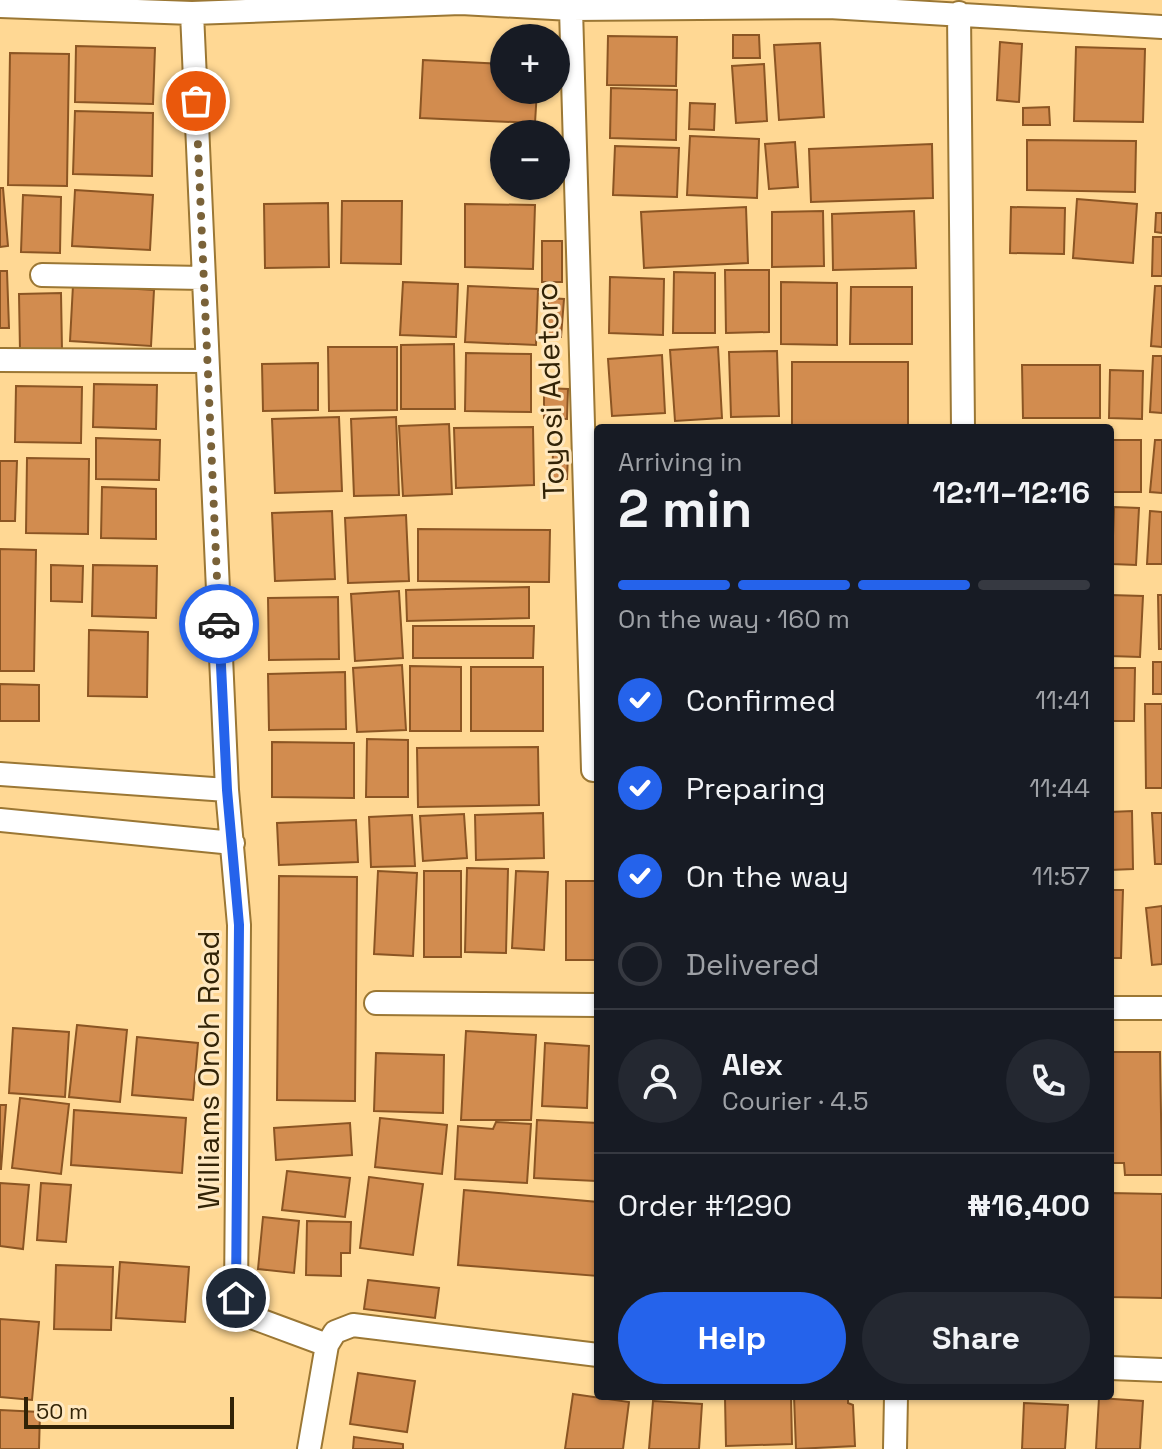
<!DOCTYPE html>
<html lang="en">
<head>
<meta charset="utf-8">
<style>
  :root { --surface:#171b24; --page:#242831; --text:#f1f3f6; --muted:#9ea1a6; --line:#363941; --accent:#2563eb }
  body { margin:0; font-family:"Space Grotesk",sans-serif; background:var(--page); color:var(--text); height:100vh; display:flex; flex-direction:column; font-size:30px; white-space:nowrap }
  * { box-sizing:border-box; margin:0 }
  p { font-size:26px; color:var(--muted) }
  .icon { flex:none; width:44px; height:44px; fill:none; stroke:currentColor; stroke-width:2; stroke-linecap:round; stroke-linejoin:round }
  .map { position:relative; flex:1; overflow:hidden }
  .drawer { position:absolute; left:594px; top:424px; width:520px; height:976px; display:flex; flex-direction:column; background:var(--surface); border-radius:8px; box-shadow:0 2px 6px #0004 }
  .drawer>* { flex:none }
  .buttons { position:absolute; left:490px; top:24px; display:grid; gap:16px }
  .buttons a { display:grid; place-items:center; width:80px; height:80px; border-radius:50%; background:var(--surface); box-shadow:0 2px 6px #0004; font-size:40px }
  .scale { position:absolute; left:24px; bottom:20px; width:210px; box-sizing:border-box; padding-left:8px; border:4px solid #322306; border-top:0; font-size:22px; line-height:28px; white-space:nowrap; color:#322306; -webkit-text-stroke:6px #ffe8c0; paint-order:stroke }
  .pin { position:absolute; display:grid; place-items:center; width:68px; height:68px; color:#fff; margin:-34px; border:4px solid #fff; border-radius:50%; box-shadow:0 2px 8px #0007 }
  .courier { position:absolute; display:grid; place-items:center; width:80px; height:80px; margin:-40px; border:6px solid #2563eb; border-radius:50%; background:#fff; color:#222; box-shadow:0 2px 10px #0007 }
  .headline em { font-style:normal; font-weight:600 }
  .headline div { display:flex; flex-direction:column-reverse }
  .headline { display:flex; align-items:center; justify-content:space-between; height:136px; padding:0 24px }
  h1 { font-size:52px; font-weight:600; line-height:60px }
  .bar { display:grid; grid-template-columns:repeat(4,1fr); gap:12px 8px; align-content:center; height:96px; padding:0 24px }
  .bar i { height:10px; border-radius:6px; background:var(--line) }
  .bar .active { background:var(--accent) }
  .bar p { grid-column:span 4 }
  .line { display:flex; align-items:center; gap:20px; padding:0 24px; border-top:2px solid var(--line) }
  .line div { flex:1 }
  .round { display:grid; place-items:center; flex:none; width:84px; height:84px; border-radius:42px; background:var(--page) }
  ol { padding:0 24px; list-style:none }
  li { display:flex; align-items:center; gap:24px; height:88px }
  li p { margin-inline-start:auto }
  li .icon { padding:8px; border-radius:50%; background:var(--accent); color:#fff; stroke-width:4 }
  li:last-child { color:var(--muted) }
  li i { width:44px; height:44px; border:4px solid var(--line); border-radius:50% }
  .button { display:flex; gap:16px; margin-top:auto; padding:16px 24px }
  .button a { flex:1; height:92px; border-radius:48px; background:var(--accent); color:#fff; font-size:32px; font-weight:600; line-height:92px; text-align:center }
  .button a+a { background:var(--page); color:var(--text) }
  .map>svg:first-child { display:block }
  .building { fill:#d28c4f; stroke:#8b5523; stroke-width:2 }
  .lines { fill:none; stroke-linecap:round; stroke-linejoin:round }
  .minor-casing { stroke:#9b7734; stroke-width:26 }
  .minor { stroke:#fff; stroke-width:22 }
  .done { stroke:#7a6238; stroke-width:8; stroke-dasharray:0 14.4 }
  .route { stroke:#2563eb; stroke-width:10 }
  .labels { text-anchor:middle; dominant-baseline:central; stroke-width:6; stroke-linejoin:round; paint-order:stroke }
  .street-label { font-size:30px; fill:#322306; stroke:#ffe8c0 }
</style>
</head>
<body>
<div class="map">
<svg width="1162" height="1449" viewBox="0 0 1162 1449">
  <rect width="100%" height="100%" fill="#ffd894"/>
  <!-- building -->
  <path class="building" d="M 733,35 L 759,35 L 760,58 L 733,58 Z
    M 608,36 L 677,37 L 676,86 L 607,85 Z
    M 1000,42 L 1022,44 L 1019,102 L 997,100 Z
    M 820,43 L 824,117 L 779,120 L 774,45 Z
    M 76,46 L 155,48 L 153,104 L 75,102 Z
    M 1076,47 L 1145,49 L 1143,122 L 1074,121 Z
    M 10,53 L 69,54 L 67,186 L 8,185 Z
    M 423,60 L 504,64 L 504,90 L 537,90 L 535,123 L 420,118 Z
    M 764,64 L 767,121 L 736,123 L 732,66 Z
    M 611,88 L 677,90 L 676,140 L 610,138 Z
    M 690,103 L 715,104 L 714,130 L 689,129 Z
    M 1049,107 L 1050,125 L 1023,125 L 1023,108 Z
    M 75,111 L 153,113 L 152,176 L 73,174 Z
    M 690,136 L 759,139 L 757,198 L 687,195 Z
    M 1027,140 L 1136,141 L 1135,192 L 1027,190 Z
    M 795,142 L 798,187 L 769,189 L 765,144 Z
    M 932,144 L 933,198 L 811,202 L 809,149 Z
    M 615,146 L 679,148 L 677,197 L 613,195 Z
    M 0,188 L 3,188 L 8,246 L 0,247 Z
    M 75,190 L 153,195 L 150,250 L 72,246 Z
    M 23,195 L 61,197 L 60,253 L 21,252 Z
    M 1077,199 L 1137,204 L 1133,263 L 1073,258 Z
    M 342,201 L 402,201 L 401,264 L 341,263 Z
    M 328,203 L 329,267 L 265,268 L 264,204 Z
    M 465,204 L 535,205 L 533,269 L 465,267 Z
    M 746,207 L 748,263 L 644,268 L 641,212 Z
    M 1011,207 L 1065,208 L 1064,254 L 1010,253 Z
    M 823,211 L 824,266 L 772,267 L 772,212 Z
    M 914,211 L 916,268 L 833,270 L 832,214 Z
    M 1156,213 L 1162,213 L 1162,233 L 1155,232 Z
    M 1153,237 L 1162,237 L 1162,276 L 1152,276 Z
    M 542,241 L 562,241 L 562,282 L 542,282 Z
    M 725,270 L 769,270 L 769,332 L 726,333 Z
    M 0,271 L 7,271 L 9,328 L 0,328 Z
    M 674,272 L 715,273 L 715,333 L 673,333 Z
    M 610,277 L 664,279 L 663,335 L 609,333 Z
    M 403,282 L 458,284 L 456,337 L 400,335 Z
    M 781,282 L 837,283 L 837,345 L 781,344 Z
    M 73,285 L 154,290 L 151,346 L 70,341 Z
    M 468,286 L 538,289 L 536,345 L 465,342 Z
    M 1155,286 L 1162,286 L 1162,347 L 1151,346 Z
    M 851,287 L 912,287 L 912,344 L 850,344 Z
    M 61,293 L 62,351 L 20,351 L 19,294 Z
    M 548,298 L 564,299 L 561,337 L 546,337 Z
    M 454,344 L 455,409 L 401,409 L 401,345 Z
    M 328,347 L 397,347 L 397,410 L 329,411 Z
    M 718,347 L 722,418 L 675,421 L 670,350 Z
    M 777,351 L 779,416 L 731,417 L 729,352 Z
    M 466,353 L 531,354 L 531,412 L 465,411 Z
    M 662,355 L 665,413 L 612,416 L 608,359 Z
    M 1153,356 L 1162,356 L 1162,413 L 1150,412 Z
    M 792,362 L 908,362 L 908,428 L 792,428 Z
    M 318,363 L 318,410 L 263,411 L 262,364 Z
    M 1022,365 L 1100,365 L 1100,418 L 1023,418 Z
    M 1110,370 L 1143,371 L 1142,419 L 1109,418 Z
    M 94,384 L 157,385 L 156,429 L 93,427 Z
    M 16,386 L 82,387 L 81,443 L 15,442 Z
    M 544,388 L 568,389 L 567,419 L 544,418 Z
    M 339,417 L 342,491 L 275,493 L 272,419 Z
    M 396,417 L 399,495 L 354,496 L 351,419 Z
    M 449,424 L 452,494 L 403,496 L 399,426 Z
    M 533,427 L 534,485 L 456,488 L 454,428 Z
    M 96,438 L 160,440 L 159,480 L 96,479 Z
    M 1110,440 L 1141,440 L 1141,492 L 1110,492 Z
    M 1155,440 L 1162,440 L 1162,493 L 1150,492 Z
    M 553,453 L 568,454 L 567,479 L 552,479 Z
    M 27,458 L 89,459 L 88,534 L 26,533 Z
    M 0,461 L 17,461 L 15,521 L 0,521 Z
    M 102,487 L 156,489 L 156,539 L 101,538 Z
    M 1114,507 L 1139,508 L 1136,565 L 1112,564 Z
    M 332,511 L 335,579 L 275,581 L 272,513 Z
    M 1150,511 L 1162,512 L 1162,564 L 1147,564 Z
    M 406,515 L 409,581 L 348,583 L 345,518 Z
    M 418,529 L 550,530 L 549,582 L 418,581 Z
    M 0,549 L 36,550 L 34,671 L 0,671 Z
    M 51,565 L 83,566 L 82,602 L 51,601 Z
    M 93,565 L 157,566 L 156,618 L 92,616 Z
    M 529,587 L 529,618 L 407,621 L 406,590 Z
    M 399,591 L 403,658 L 355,661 L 351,594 Z
    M 1110,595 L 1143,596 L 1140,657 L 1110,656 Z
    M 1158,595 L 1162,595 L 1162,649 L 1159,649 Z
    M 338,597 L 339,659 L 269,660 L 268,598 Z
    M 413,626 L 534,626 L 533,658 L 413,658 Z
    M 89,630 L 148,632 L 147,697 L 88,696 Z
    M 1153,662 L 1162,662 L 1162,694 L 1153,694 Z
    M 402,665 L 406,730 L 357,732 L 353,668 Z
    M 410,666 L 461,667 L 461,731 L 410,731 Z
    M 471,667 L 543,667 L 543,731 L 471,731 Z
    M 1110,668 L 1135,668 L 1134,721 L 1110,721 Z
    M 345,672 L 346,729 L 269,730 L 268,674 Z
    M 0,684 L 39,685 L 39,721 L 0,721 Z
    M 1145,704 L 1162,704 L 1162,788 L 1146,788 Z
    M 367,739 L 408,740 L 408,797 L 366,797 Z
    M 272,742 L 354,743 L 354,798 L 272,797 Z
    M 538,747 L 539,805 L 418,807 L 417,748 Z
    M 1132,811 L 1133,869 L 1110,870 L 1110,812 Z
    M 543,813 L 544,858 L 476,860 L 475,815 Z
    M 1152,813 L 1162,813 L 1162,864 L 1155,864 Z
    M 464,814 L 467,858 L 423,861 L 420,816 Z
    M 412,815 L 415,866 L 371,867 L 369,817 Z
    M 356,820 L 358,862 L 279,865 L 277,823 Z
    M 467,868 L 508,869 L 506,953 L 465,952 Z
    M 378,871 L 417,873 L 413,956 L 374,954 Z
    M 424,871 L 461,871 L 461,957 L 424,957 Z
    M 516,871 L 548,872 L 544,950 L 512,948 Z
    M 279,876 L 357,877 L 355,1101 L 277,1100 Z
    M 566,881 L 598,881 L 598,960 L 566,960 Z
    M 1110,890 L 1123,890 L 1121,958 L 1110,958 Z
    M 1162,906 L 1162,964 L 1152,965 L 1146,908 Z
    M 77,1025 L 127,1030 L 120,1102 L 69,1097 Z
    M 13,1028 L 69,1032 L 65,1097 L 9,1093 Z
    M 466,1031 L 536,1035 L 531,1120 L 461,1120 Z
    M 137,1037 L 198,1043 L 193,1100 L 132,1095 Z
    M 545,1043 L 589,1046 L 587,1108 L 542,1106 Z
    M 1110,1052 L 1160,1052 L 1162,1175 L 1125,1175 L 1124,1163 L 1110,1163 Z
    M 376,1053 L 444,1055 L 443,1113 L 374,1111 Z
    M 20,1098 L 69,1104 L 61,1174 L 12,1168 Z
    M 0,1105 L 6,1105 L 1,1169 L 0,1169 Z
    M 74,1110 L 186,1118 L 182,1173 L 71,1165 Z
    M 380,1118 L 447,1125 L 442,1174 L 375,1167 Z
    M 537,1120 L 598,1123 L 596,1181 L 534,1178 Z
    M 496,1122 L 531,1124 L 527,1183 L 455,1179 L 458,1126 L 493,1129 Z
    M 350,1123 L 352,1155 L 276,1160 L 274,1128 Z
    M 287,1171 L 350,1178 L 345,1217 L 282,1210 Z
    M 369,1177 L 423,1184 L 413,1255 L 360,1248 Z
    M 0,1183 L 29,1185 L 23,1249 L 0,1246 Z
    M 41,1183 L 71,1185 L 66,1242 L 37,1240 Z
    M 464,1190 L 598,1202 L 598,1276 L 458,1265 Z
    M 1110,1193 L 1162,1194 L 1162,1298 L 1110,1297 Z
    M 263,1217 L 299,1221 L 294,1273 L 258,1269 Z
    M 307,1221 L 351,1222 L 350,1253 L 341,1253 L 341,1276 L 306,1275 Z
    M 120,1262 L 189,1267 L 185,1322 L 116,1318 Z
    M 56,1265 L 113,1267 L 111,1330 L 54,1329 Z
    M 368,1280 L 439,1288 L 435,1318 L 364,1309 Z
    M 0,1319 L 39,1322 L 32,1400 L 0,1397 Z
    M 358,1373 L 415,1381 L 407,1432 L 350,1424 Z
    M 573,1394 L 629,1402 L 623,1449 L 565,1449 Z
    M 791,1396 L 792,1444 L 726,1446 L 725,1398 Z
    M 794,1396 L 848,1396 L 848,1403 L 853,1405 L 855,1446 L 796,1449 Z
    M 1099,1398 L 1143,1401 L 1140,1449 L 1096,1449 Z
    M 653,1401 L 702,1404 L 699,1449 L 649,1449 Z
    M 1024,1403 L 1068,1405 L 1065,1449 L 1022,1449 Z
    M 0,1410 L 40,1412 L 39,1449 L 0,1449 Z
    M 354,1437 L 403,1444 L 403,1449 L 353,1449 Z"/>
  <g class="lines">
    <!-- minor casing -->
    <g class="minor-casing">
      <path id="minor" d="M 0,6 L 192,13 L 461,3 L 571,9 L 829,7 L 1162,27
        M 571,9 L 593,770
        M 192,13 L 227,790 L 239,925 L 236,1298 L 254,1318 L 327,1345
        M 959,13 L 963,428
        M 42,275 L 203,278
        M 0,360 L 205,361
        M 0,774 L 227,790
        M 0,820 L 233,843
        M 376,1003 L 598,1005
        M 1110,1008 L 1162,1008
        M 1110,1368 L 1162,1370
        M 309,1449 L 327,1345 L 335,1332 L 353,1325 L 598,1355
        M 895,1449 L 896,1396"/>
    </g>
    <!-- minor -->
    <use href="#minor" class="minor"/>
  </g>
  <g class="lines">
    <!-- done -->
    <path class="done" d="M 196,101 L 219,624"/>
    <!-- route -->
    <path class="route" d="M 219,624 L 227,790 L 239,925 L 236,1298"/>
  </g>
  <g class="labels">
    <!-- street labels -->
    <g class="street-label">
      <text transform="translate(550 391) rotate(-92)">Toyosi Adetoro</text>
      <text transform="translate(208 1070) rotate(-90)">Williams Onoh Road</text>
    </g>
  </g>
</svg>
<div class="buttons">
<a>+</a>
<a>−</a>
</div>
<div class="scale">50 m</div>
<div class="pin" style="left:196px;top:101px;background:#ea580c"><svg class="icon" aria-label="bag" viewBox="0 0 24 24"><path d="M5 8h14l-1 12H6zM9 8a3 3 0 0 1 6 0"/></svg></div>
<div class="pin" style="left:236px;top:1298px;background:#1f2937"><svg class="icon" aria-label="home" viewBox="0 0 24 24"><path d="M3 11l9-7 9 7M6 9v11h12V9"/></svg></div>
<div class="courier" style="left:219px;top:624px"><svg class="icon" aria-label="car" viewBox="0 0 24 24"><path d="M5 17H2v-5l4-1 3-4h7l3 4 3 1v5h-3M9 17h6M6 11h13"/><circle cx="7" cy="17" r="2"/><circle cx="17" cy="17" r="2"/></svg></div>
<section class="drawer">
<div class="headline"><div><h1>2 min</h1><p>Arriving in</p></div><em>12:11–12:16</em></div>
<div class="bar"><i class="active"></i><i class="active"></i><i class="active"></i><i></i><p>On the way · 160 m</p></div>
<ol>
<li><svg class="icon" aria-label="check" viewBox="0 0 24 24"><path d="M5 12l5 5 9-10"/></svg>Confirmed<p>11:41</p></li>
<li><svg class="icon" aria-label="check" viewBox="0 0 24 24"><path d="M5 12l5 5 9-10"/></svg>Preparing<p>11:44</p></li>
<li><svg class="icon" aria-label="check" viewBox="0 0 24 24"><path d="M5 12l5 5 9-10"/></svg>On the way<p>11:57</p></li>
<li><i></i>Delivered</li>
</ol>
<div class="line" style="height:144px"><a class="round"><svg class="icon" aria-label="person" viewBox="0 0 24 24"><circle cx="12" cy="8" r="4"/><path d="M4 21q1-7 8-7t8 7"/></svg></a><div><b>Alex</b><p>Courier · 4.5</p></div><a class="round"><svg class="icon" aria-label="phone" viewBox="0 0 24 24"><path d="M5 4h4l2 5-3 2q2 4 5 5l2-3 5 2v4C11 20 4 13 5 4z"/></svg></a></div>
<div class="line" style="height:104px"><div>Order #1290</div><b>₦16,400</b></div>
<div class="button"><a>Help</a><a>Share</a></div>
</section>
</div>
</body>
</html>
